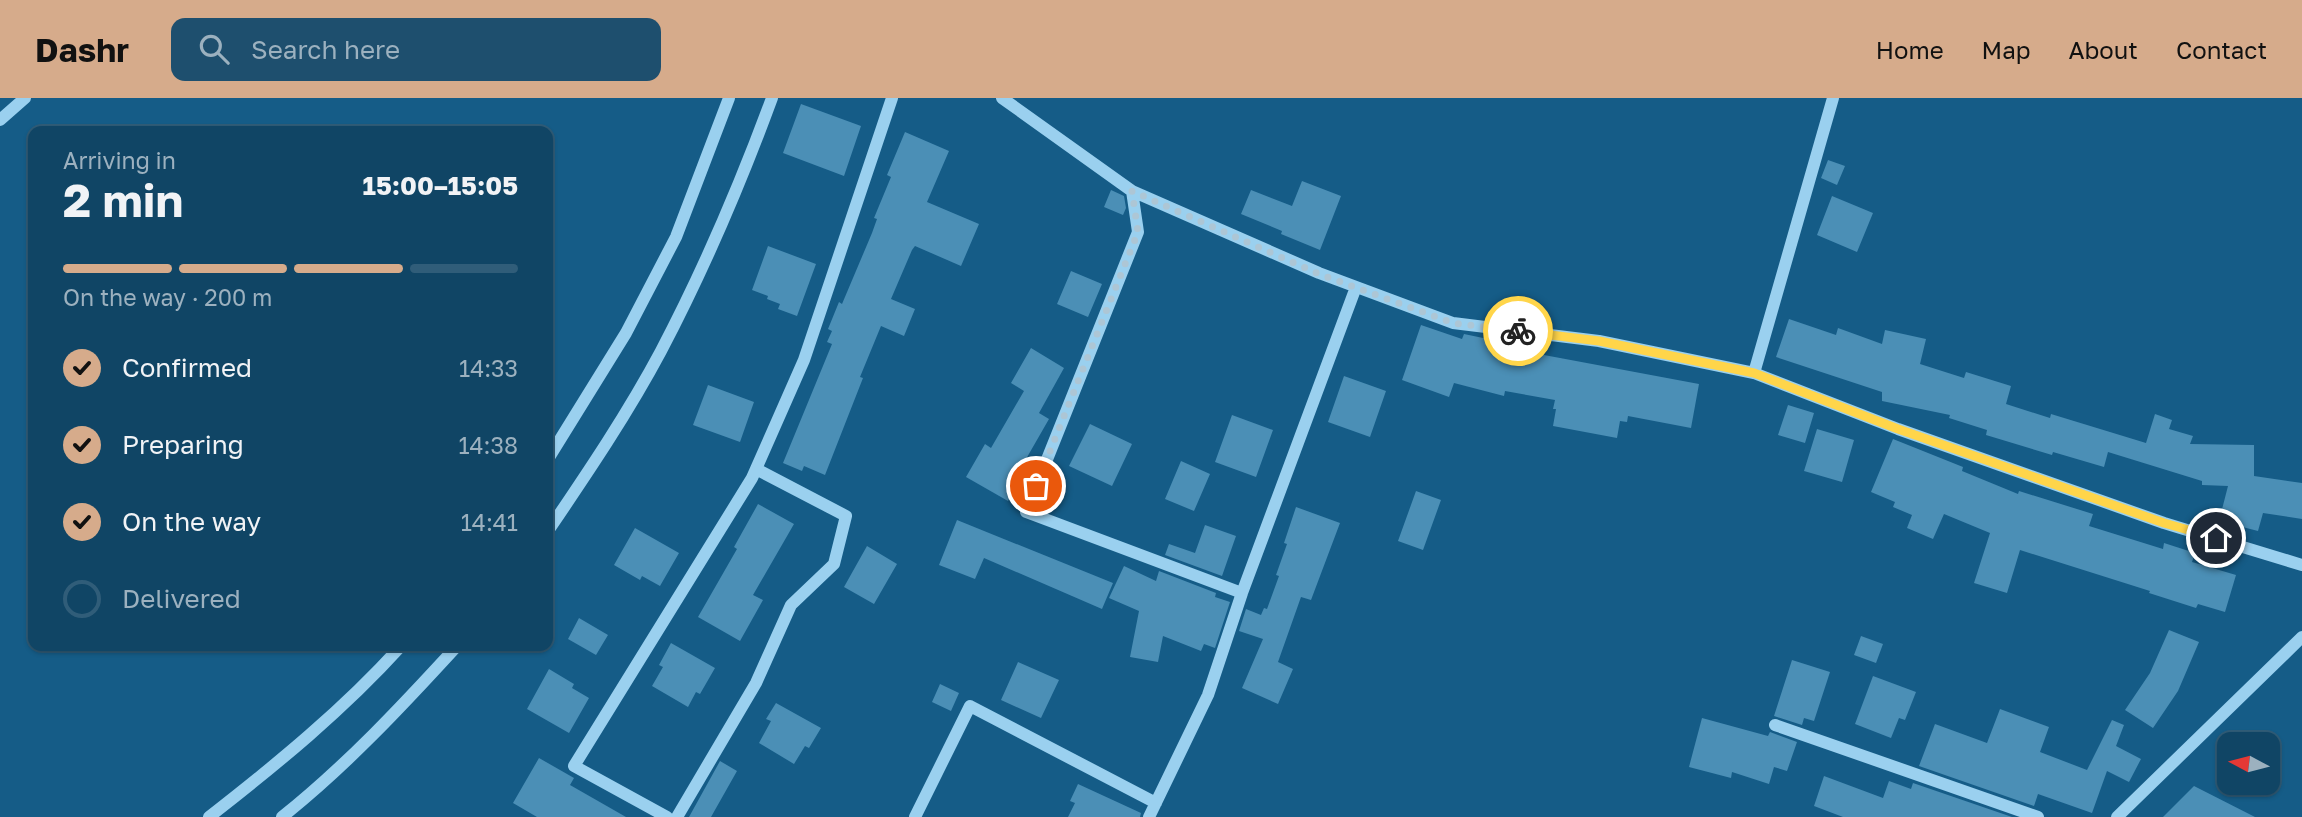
<!DOCTYPE html>
<html lang="en">
<head>
<meta charset="utf-8">
<style>
  :root { --surface:#104565; --page:#1e4f6e; --text:#f1f3f6; --muted:#9cb1bf; --line:#305d79; --accent:#d6ab8b }
  body { margin:0; font-family:"Golos Text",sans-serif; background:var(--page); color:var(--text); height:100vh; display:flex; flex-direction:column; font-size:26px; white-space:nowrap }
  * { box-sizing:border-box; margin:0 }
  p { font-size:23px; color:var(--muted) }
  .icon { flex:none; width:38px; height:38px; fill:none; stroke:currentColor; stroke-width:2; stroke-linecap:round; stroke-linejoin:round }
  .map { position:relative; flex:1; overflow:hidden }
  .details { position:absolute; left:28px; top:28px; width:525px; height:525px; display:flex; flex-direction:column; background:var(--surface); border-radius:14px; box-shadow:0 2px 5px #0004,0 0 0 2px var(--line) }
  .details>* { flex:none }
  .needle { width:46px; rotate:277deg }
  .controls { position:absolute; left:2217px; top:634px; display:grid; gap:14px }
  .controls a { display:grid; place-items:center; width:63px; height:63px; border-radius:14px; background:var(--surface); box-shadow:0 2px 5px #0004,0 0 0 2px var(--line); font-size:35px }
  .pin { position:absolute; display:grid; place-items:center; width:60px; height:60px; color:#fff; margin:-30px; border:4px solid #fff; border-radius:50%; box-shadow:0 2px 7px #0007 }
  .courier { position:absolute; display:grid; place-items:center; width:70px; height:70px; margin:-35px; border:5px solid #ffd54a; border-radius:50%; background:#fff; color:#222; box-shadow:0 2px 9px #0007 }
  .headline em { font-style:normal; font-weight:700 }
  .headline div { display:flex; flex-direction:column-reverse }
  .headline { display:flex; align-items:center; justify-content:space-between; height:119px; padding:0 35px }
  h1 { font-size:46px; font-weight:700; line-height:52px }
  .bar { display:grid; grid-template-columns:repeat(4,1fr); gap:10px 7px; align-content:center; height:84px; padding:0 35px }
  .bar i { height:9px; border-radius:5px; background:var(--line) }
  .bar .on { background:var(--accent) }
  .bar p { grid-column:span 4 }
  ol { padding:0 35px; list-style:none }
  li { display:flex; align-items:center; gap:21px; height:77px }
  li p { margin-inline-start:auto }
  li .icon { padding:7px; border-radius:50%; background:var(--accent); color:#111; stroke-width:4 }
  li:last-child { color:var(--muted) }
  li i { width:38px; height:38px; border:4px solid var(--line); border-radius:50% }
  header { display:flex; align-items:center; gap:42px; box-sizing:border-box; height:98px; padding:0 35px; background:var(--accent); color:#111 }
  header strong { font-size:33px }
  nav { display:flex; gap:38px; margin-inline-start:auto; font-size:24px }
  .search { width:490px; height:63px; background:var(--page); display:flex; align-items:center; gap:18px; box-sizing:border-box; padding:0 24px; border-radius:14px; color:var(--muted); font-size:26px }
  .map>svg:first-child { display:block }
  .building { fill:#4b8fb6 }
  .lines { fill:none; stroke-linecap:round; stroke-linejoin:round }
  .minor { stroke:#9ad0ef; stroke-width:12 }
  .done { stroke:#adc6d5; stroke-width:7; stroke-dasharray:0 12.6 }
  .route { stroke:#ffd54a; stroke-width:9 }
</style>
</head>
<body>
<header>
<strong>Dashr</strong>
<div class="search"><svg class="icon" aria-label="search" viewBox="0 0 24 24"><circle cx="10" cy="10" r="6"/><path d="M15 15l6 6"/></svg>Search here</div>
<nav><a>Home</a><a>Map</a><a>About</a><a>Contact</a></nav>
</header>
<div class="map">
<svg width="2302" height="719" viewBox="0 0 2302 719">
  <rect width="100%" height="100%" fill="#155c87"/>
  <!-- building -->
  <path class="building" d="M 801,6 L 861,28 L 844,78 L 783,55 Z
    M 905,34 L 949,53 L 927,104 L 979,126 L 961,168 L 915,148 L 912,152 L 891,201 L 915,211 L 904,238 L 881,228 L 860,279 L 863,280 L 825,377 L 804,368 L 802,373 L 783,365 L 832,246 L 827,244 L 832,233 L 828,231 L 839,204 L 842,206 L 872,135 L 877,121 L 874,120 L 891,79 L 887,77 Z
    M 1828,62 L 1845,68 L 1837,87 L 1821,80 Z
    M 1302,83 L 1341,98 L 1320,152 L 1281,136 L 1282,133 L 1241,116 L 1251,92 L 1292,108 Z
    M 1111,92 L 1124,98 L 1126,110 L 1123,117 L 1104,109 Z
    M 1832,98 L 1873,115 L 1857,154 L 1817,137 Z
    M 768,148 L 816,166 L 797,218 L 778,211 L 780,206 L 767,201 L 768,198 L 752,192 Z
    M 1071,173 L 1102,186 L 1088,219 L 1057,206 Z
    M 1789,221 L 1836,237 L 1838,230 L 1882,246 L 1885,232 L 1926,241 L 1920,266 L 1964,280 L 1966,274 L 2011,288 L 2006,306 L 2050,320 L 2051,316 L 2146,345 L 2155,316 L 2172,322 L 2169,331 L 2193,338 L 2190,346 L 2254,347 L 2254,378 L 2302,385 L 2302,421 L 2263,415 L 2258,433 L 2219,423 L 2228,388 L 2202,387 L 2202,383 L 2108,354 L 2104,369 L 2053,354 L 2052,357 L 1986,337 L 1987,332 L 1949,320 L 1950,317 L 1882,303 L 1882,294 L 1776,259 Z
    M 1421,227 L 1462,241 L 1464,236 L 1545,253 L 1544,257 L 1699,286 L 1691,330 L 1628,318 L 1627,324 L 1620,323 L 1617,340 L 1553,328 L 1556,311 L 1553,311 L 1555,302 L 1505,293 L 1504,298 L 1454,285 L 1449,299 L 1402,282 Z
    M 1031,250 L 1064,270 L 1039,315 L 1049,321 L 1022,368 L 1027,371 L 1008,403 L 966,379 L 985,346 L 991,350 L 1024,293 L 1011,285 Z
    M 1344,278 L 1386,293 L 1370,339 L 1328,324 Z
    M 708,287 L 754,304 L 740,344 L 693,327 Z
    M 1788,307 L 1814,315 L 1805,345 L 1778,337 Z
    M 1232,317 L 1273,332 L 1256,379 L 1215,364 Z
    M 1090,326 L 1132,346 L 1112,388 L 1069,368 Z
    M 1817,331 L 1854,342 L 1842,384 L 1804,373 Z
    M 1893,341 L 1963,369 L 1962,373 L 2018,396 L 2019,393 L 2093,416 L 2089,428 L 2163,451 L 2164,445 L 2195,455 L 2192,464 L 2236,477 L 2225,514 L 2198,506 L 2196,510 L 2149,495 L 2150,493 L 2020,452 L 2007,495 L 1974,485 L 1990,435 L 1944,416 L 1933,441 L 1907,430 L 1912,417 L 1893,409 L 1895,404 L 1871,394 Z
    M 1181,363 L 1210,376 L 1194,413 L 1165,401 Z
    M 1416,393 L 1441,402 L 1423,452 L 1398,443 Z
    M 758,406 L 794,426 L 753,497 L 763,502 L 740,543 L 698,519 L 737,451 L 734,449 Z
    M 1296,409 L 1340,425 L 1311,502 L 1301,499 L 1278,564 L 1293,571 L 1278,606 L 1242,590 L 1263,541 L 1239,533 L 1246,511 L 1261,517 L 1264,510 L 1267,511 L 1279,478 L 1276,477 L 1287,446 L 1284,445 Z
    M 957,422 L 1113,485 L 1102,511 L 984,460 L 975,481 L 939,467 Z
    M 1205,427 L 1236,438 L 1222,478 L 1165,457 L 1169,446 L 1195,455 Z
    M 635,430 L 679,455 L 660,488 L 642,478 L 640,482 L 614,467 Z
    M 867,448 L 897,466 L 874,506 L 844,489 Z
    M 1124,468 L 1156,483 L 1159,473 L 1216,495 L 1215,499 L 1230,504 L 1215,550 L 1204,546 L 1201,553 L 1163,538 L 1158,564 L 1130,559 L 1139,513 L 1109,500 Z
    M 579,520 L 608,537 L 596,557 L 568,541 Z
    M 2169,532 L 2199,544 L 2178,593 L 2153,630 L 2125,612 L 2150,575 Z
    M 1861,538 L 1883,546 L 1876,565 L 1854,557 Z
    M 671,545 L 715,570 L 700,596 L 696,594 L 688,609 L 652,588 L 663,569 L 659,567 Z
    M 1792,562 L 1830,574 L 1814,623 L 1804,620 L 1802,627 L 1774,618 Z
    M 1018,564 L 1059,582 L 1041,620 L 1001,602 Z
    M 549,571 L 574,586 L 572,590 L 589,600 L 569,635 L 527,611 Z
    M 1873,578 L 1916,594 L 1905,622 L 1899,620 L 1891,640 L 1855,626 Z
    M 940,586 L 959,595 L 951,613 L 932,604 Z
    M 776,605 L 821,630 L 809,650 L 805,648 L 794,666 L 759,645 L 771,623 L 766,621 Z
    M 2000,611 L 2049,629 L 2040,654 L 2087,672 L 2112,622 L 2124,627 L 2116,648 L 2141,661 L 2129,684 L 2107,673 L 2092,715 L 2038,696 L 2034,708 L 1919,668 L 1935,626 L 1987,645 Z
    M 1702,620 L 1768,638 L 1770,634 L 1797,644 L 1787,673 L 1774,669 L 1769,686 L 1732,674 L 1731,680 L 1689,669 Z
    M 539,660 L 574,680 L 570,687 L 626,719 L 537,719 L 513,705 Z
    M 720,663 L 737,673 L 711,719 L 689,719 Z
    M 1824,678 L 1883,700 L 1889,683 L 1911,691 L 1913,685 L 2012,719 L 1843,719 L 1814,708 Z
    M 1078,686 L 1141,715 L 1140,719 L 1068,719 L 1075,705 L 1070,703 Z
    M 2194,688 L 2255,719 L 2163,719 Z"/>
  <g class="lines">
    <!-- minor -->
    <path class="minor" d="M 1002,0 L 1132,93 L 1319,175 L 1453,225 L 1599,243 L 1754,275 L 1898,331 L 2164,425 L 2302,467
      M 0,22 L 25,0
      M 1132,93 L 1138,134 L 1026,414 L 1242,495
      M 1754,275 L 1833,0
      M 548,361 L 626,235 L 676,139 L 729,0
      M 548,433 C 588,374 628,315 661,253 C 704,171 740,87 772,0
      M 1775,627 L 2038,719
      M 209,719 C 277,666 343,612 401,548
      M 282,719 C 346,668 402,608 457,548
      M 667,719 L 574,668 L 752,380 L 804,262 L 892,0
      M 677,719 L 756,585 L 791,507 L 834,466 L 846,418 L 756,371
      M 915,719 L 970,608 L 1156,705
      M 1149,719 L 1208,597 L 1242,495 L 1356,189
      M 2117,719 L 2302,539"/>
  </g>
  <g class="lines">
    <!-- done -->
    <path class="done" d="M 1036,388 L 1138,134 L 1132,93 L 1319,176 L 1453,225 L 1518,233"/>
    <!-- route -->
    <path class="route" d="M 1518,233 L 1599,243 L 1754,275 L 1898,331 L 2164,425 L 2216,440"/>
  </g>
</svg>
<div class="controls">
<a><svg class="needle" viewBox="-14 -14 28 28"><path d="M0-13l5 13h-10z" fill="#e53935"/><path d="M0 13l5-13h-10z" fill="#9cb1bf"/></svg></a>
</div>
<div class="pin" style="left:1036px;top:388px;background:#ea580c"><svg class="icon" aria-label="bag" viewBox="0 0 24 24"><path d="M5 8h14l-1 12H6zM9 8a3 3 0 0 1 6 0"/></svg></div>
<div class="pin" style="left:2216px;top:440px;background:#1f2937"><svg class="icon" aria-label="home" viewBox="0 0 24 24"><path d="M3 11l9-7 9 7M6 9v11h12V9"/></svg></div>
<div class="courier" style="left:1518px;top:233px"><svg class="icon" aria-label="bike" viewBox="0 0 24 24"><circle cx="6" cy="16" r="4"/><circle cx="18" cy="16" r="4"/><path d="M6 16l4-8h5l3 8M10 8l3 8H6M13 5h3"/></svg></div>
<section class="details">
<div class="headline"><div><h1>2 min</h1><p>Arriving in</p></div><em>15:00–15:05</em></div>
<div class="bar"><i class="on"></i><i class="on"></i><i class="on"></i><i></i><p>On the way · 200 m</p></div>
<ol>
<li><svg class="icon" aria-label="check" viewBox="0 0 24 24"><path d="M5 12l5 5 9-10"/></svg>Confirmed<p>14:33</p></li>
<li><svg class="icon" aria-label="check" viewBox="0 0 24 24"><path d="M5 12l5 5 9-10"/></svg>Preparing<p>14:38</p></li>
<li><svg class="icon" aria-label="check" viewBox="0 0 24 24"><path d="M5 12l5 5 9-10"/></svg>On the way<p>14:41</p></li>
<li><i></i>Delivered</li>
</ol>
</section>
</div>
</body>
</html>
